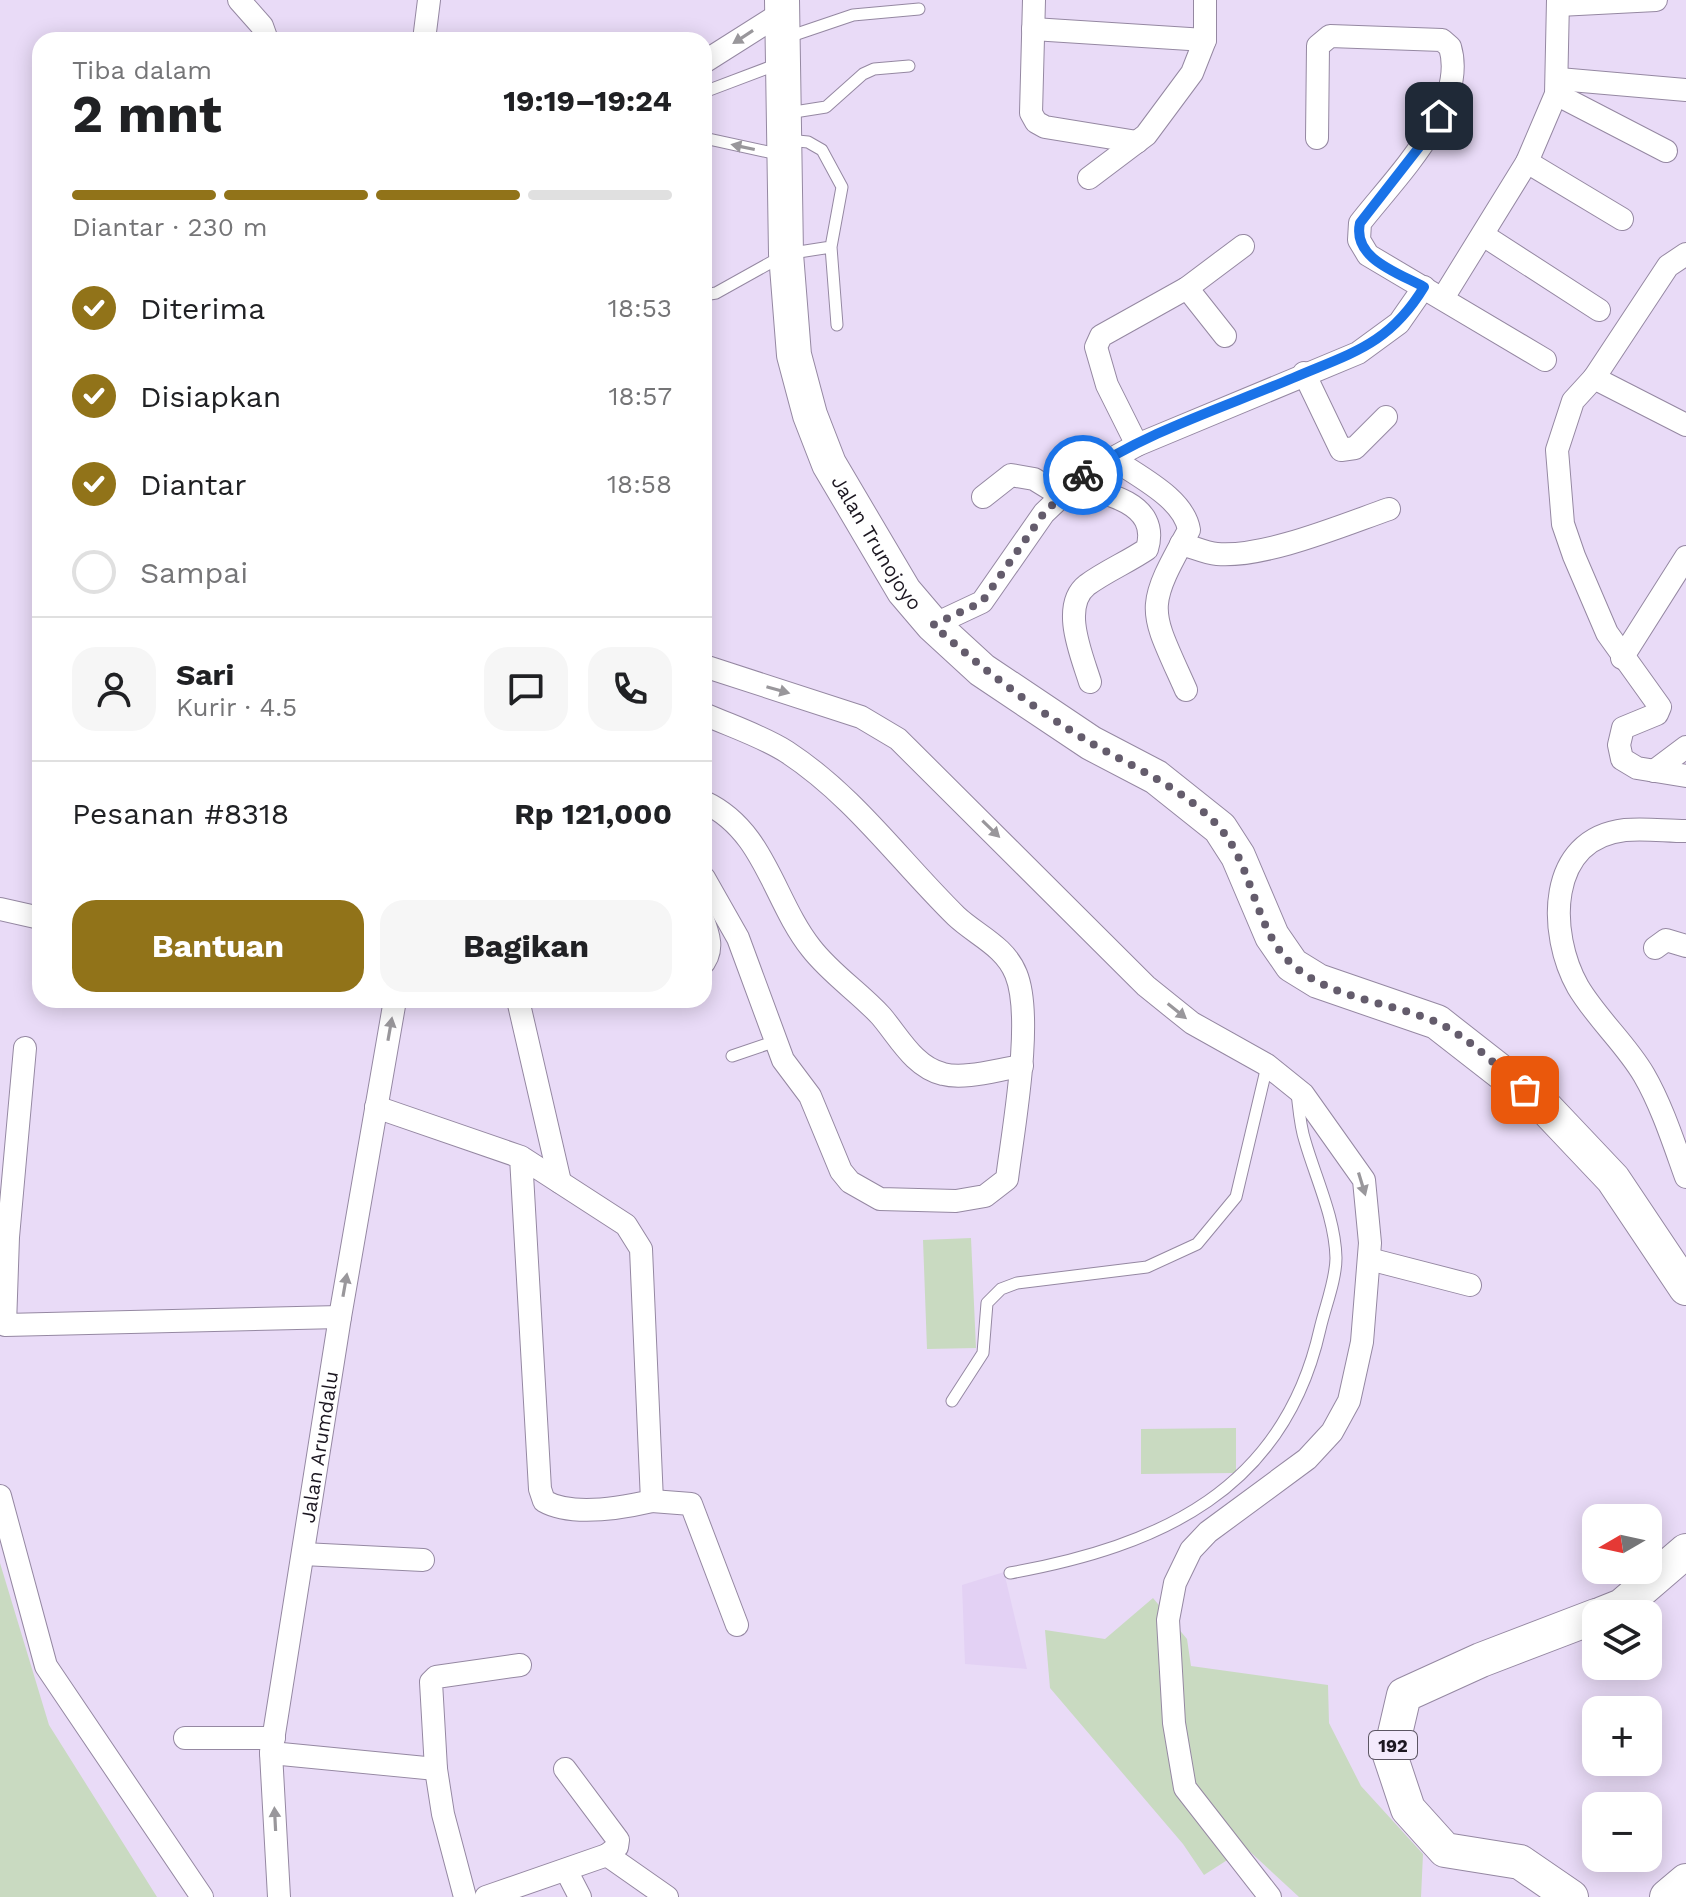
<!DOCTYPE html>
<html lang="id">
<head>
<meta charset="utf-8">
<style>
  :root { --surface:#fff; --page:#f6f6f6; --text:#202124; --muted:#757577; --line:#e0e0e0; --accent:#917319 }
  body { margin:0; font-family:"Work Sans",sans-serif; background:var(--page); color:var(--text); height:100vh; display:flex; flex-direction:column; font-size:30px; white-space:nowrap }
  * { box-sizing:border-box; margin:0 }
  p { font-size:26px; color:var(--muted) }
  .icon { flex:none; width:44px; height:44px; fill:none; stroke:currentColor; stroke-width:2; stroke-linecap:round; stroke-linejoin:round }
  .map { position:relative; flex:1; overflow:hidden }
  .side { position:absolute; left:32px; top:32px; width:680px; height:976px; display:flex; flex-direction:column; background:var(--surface); border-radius:24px; box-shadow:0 4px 20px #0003 }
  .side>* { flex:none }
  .needle { width:52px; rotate:261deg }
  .controls { position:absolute; left:1582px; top:1504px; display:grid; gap:16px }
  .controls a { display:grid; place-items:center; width:80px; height:80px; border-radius:16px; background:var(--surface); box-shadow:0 4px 20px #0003; font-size:40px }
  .pin { position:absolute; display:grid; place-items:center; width:68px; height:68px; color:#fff; margin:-34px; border-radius:16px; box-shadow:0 4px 12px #0006 }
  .courier { position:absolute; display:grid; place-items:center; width:80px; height:80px; margin:-40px; border:6px solid #1a73e8; border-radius:50%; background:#fff; color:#222; box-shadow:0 2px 10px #0007 }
  .summary em { font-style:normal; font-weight:700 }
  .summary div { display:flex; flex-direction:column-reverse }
  .summary { display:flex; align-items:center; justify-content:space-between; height:136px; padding:0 40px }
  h1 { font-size:52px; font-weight:700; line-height:60px }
  .bar { display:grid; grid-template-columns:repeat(4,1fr); gap:12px 8px; align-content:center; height:96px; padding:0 40px }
  .bar i { height:10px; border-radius:6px; background:var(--line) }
  .bar .active { background:var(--accent) }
  .bar p { grid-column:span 4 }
  .line { display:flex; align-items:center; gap:20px; padding:0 40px; border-top:2px solid var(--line) }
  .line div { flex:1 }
  .round { display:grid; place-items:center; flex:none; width:84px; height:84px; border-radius:24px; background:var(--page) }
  ol { padding:0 40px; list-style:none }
  li { display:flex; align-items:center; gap:24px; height:88px }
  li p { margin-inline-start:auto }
  li .icon { padding:8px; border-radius:50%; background:var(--accent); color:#fff; stroke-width:4 }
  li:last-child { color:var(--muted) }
  li i { width:44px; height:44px; border:4px solid var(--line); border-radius:50% }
  .action { display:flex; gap:16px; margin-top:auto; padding:16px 40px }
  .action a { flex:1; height:92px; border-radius:24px; background:var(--accent); color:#fff; font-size:32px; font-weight:700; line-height:92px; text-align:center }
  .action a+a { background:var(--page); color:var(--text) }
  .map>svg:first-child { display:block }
  .built { fill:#e3d1f4 }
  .green { fill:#c9dac1 }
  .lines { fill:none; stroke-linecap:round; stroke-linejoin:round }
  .service-casing { stroke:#9588a2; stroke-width:13 }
  .minor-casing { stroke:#9588a2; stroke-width:24 }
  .primary-casing { stroke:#9588a2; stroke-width:36 }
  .service { stroke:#fff; stroke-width:11 }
  .minor { stroke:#fff; stroke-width:22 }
  .primary { stroke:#fff; stroke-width:34 }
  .oneway { fill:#99979b }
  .done { stroke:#645c6c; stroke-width:8; stroke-dasharray:0 14.4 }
  .route { stroke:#1a73e8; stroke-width:10 }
  .labels { text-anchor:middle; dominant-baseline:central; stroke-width:8; stroke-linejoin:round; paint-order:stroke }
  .shield { fill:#f3eafc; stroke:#5c5663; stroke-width:2 }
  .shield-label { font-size:18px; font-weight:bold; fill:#1c1721 }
  .street-label { font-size:20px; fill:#1c1721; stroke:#f3eafc }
</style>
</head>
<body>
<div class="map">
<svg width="1686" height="1897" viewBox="0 0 1686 1897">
  <rect width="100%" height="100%" fill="#e9dbf7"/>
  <!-- built -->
  <path class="built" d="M 1004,1572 L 1027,1669 L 965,1664 L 962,1585 Z"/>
  <!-- green -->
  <path class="green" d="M 971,1238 L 976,1348 L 927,1349 L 923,1240 Z
    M 1236,1428 L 1236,1473 L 1141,1474 L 1141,1429 Z
    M 0,1563 L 49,1725 L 157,1897 L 0,1897 Z
    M 1153,1598 L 1187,1639 L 1191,1666 L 1328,1685 L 1329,1723 L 1361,1786 L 1423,1854 L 1421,1897 L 1299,1897 L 1246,1848 L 1204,1875 L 1183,1844 L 1050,1688 L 1045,1630 L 1105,1639 Z"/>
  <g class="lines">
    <!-- service casing -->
    <g class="service-casing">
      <path id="service" d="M 788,37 L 853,15 L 919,9
        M 704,92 L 778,64
        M 788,113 L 826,107 L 863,74 L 874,69 L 909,66
        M 704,138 L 782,155
        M 787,140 L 808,142 L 822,150 L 842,187 L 831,247 L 837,325
        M 704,295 L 716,293 L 786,254 L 831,247
        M 704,907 C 713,930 723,951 704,971
        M 732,1056 L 776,1041
        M 952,1401 L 983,1353 L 987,1303 L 1001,1289 L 1017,1283 L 1147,1267 L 1197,1244 L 1236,1197 L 1267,1066
        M 1010,1573 C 1160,1546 1284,1490 1320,1329 C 1325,1307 1336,1280 1336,1258 C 1335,1218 1316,1179 1305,1141 C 1300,1126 1299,1109 1297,1093"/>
    </g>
    <!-- minor casing -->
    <g class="minor-casing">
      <g id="minor">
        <path d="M 239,0 L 262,26 L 267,40"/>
        <path d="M 1034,0 L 1031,113 L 1036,122 L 1045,127 L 1137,142"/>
        <path d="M 1559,5 L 1656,0"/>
        <path d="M 1033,29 L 1205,40"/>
        <path d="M 424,40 L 429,0"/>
        <path d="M 704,62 L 783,12"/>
        <path d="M 1559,79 L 1686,90"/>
        <path d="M 1556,94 L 1666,151"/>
        <path d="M 1317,138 L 1318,46 L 1330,36 L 1442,40 L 1450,47 C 1468,107 1394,179 1360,223 L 1359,240 L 1368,255 L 1545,360"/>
        <path d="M 1527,162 L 1622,219"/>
        <path d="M 1089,178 L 1146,135 L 1192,73 L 1205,40 L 1205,0"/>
        <path d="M 1483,235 L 1599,310"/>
        <path d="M 1686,254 L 1668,266 L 1594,378 L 1573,401 L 1557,450 L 1563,524 L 1574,556 L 1607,633 L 1660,707 L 1657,714 L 1623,728 L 1619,745 L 1622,759 L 1637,768 L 1686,776"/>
        <path d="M 1187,288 L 1225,336"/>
        <path d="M 1443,298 L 1527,162 L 1556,94 L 1558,0"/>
        <path d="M 1304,373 L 1341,450 L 1355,448 L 1386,417"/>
        <path d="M 1594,378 L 1686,425"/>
        <path d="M 1137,445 L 1107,385 L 1096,347 L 1101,336 L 1187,288 L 1243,246"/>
        <path d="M 1112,458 C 1137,476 1184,498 1189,530 C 1144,611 1149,607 1186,690"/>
        <path d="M 1071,486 C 1105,492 1161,503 1147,549 C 1128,562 1106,571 1087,585 C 1060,606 1082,656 1090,682"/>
        <path d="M 983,497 L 1011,475 L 1034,479 L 1060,495"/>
        <path d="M 1181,544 C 1193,547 1205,553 1217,554 C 1265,558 1343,525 1389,509"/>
        <path d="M 933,625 L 982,602 L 1044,513 L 1086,473 L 1137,445 L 1358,353 L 1399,323 L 1424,287"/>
        <path d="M 1622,658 L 1686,557"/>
        <path d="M 704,666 L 861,717 L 898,739 L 1146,986 L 1192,1023 L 1267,1065 L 1303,1094 L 1364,1180 L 1370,1243 L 1362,1342 L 1349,1401 L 1332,1432 L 1307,1459 L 1208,1532 L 1191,1550 L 1175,1583 L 1168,1620 L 1174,1723 L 1185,1788 L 1270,1897"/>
        <path d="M 704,714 C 731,726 762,736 787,752 C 854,796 899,860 956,916 C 976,935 1005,946 1016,974 C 1034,1018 1013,1130 1007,1179 L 985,1196 L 956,1201 L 880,1199 L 850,1182 L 841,1171 L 810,1096 L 783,1060 L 738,938 L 704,878"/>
        <path d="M 1654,771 L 1686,747"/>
        <path d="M 704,802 C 765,830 773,900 811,948 C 831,974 859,992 881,1016 C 899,1037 914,1067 943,1074 C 965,1080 999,1069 1022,1066"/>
        <path d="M 1686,831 C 1666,831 1645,828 1625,830 C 1546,839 1548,934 1578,987 C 1597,1019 1626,1044 1644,1075 C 1662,1106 1674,1144 1686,1177"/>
        <path d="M 0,909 L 40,918"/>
        <path d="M 1655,948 L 1666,940 L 1686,946"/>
        <path d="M 518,1000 L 560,1182"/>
        <path d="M 25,1048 L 8,1237 L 5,1325 L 340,1317"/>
        <path d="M 376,1107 L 521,1157 L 540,1489 L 544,1501 C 572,1517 622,1508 652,1501 L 641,1249 L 626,1225 L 521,1157"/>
        <path d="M 1369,1259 L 1470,1285"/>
        <path d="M 0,1496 L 46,1666 L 202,1897"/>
        <path d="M 652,1501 L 691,1504 L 737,1625"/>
        <path d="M 303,1554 L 423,1560"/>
        <path d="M 185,1738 L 274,1738"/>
        <path d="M 271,1753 L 436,1769"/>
        <path d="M 565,1769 L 618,1840 L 617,1847 L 607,1855"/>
        <path d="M 566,1870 L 580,1897"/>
        <path id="s1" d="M 279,1897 L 271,1753 L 340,1317 L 395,1000"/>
        <path d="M 465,1897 L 443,1814 L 436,1769 L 431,1682 L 436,1677 L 520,1665"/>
        <path d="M 486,1897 L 607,1855 L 667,1897"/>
      </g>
    </g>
    <!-- primary casing -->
    <g class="primary-casing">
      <g id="primary">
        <path id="s2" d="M 782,0 L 786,254 L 794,355 L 810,415 L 829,464 L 904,591 L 933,625 L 982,670 L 1091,743 L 1156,777 L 1220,828 L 1238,856 L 1272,936 L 1292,965 L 1318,981 L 1437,1022 L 1542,1104 L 1613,1179 L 1686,1288"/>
        <path d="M 1602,1614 L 1622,1606 L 1686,1551"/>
        <path d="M 1571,1897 L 1520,1862 L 1445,1850 L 1408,1809 L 1390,1755 L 1404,1695 L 1481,1660 L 1596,1616"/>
        <path d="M 1667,1897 L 1686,1881"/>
      </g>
    </g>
    <!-- service -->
    <use href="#service" class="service"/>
    <!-- minor -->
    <use href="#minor" class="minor"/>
    <!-- primary -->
    <use href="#primary" class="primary"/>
  </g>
  <!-- one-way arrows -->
  <defs><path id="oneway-solid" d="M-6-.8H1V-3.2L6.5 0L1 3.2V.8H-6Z" transform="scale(2)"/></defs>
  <g class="oneway">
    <use href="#oneway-solid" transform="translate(743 37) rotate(147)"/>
    <use href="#oneway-solid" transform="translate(743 147) rotate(-168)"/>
    <use href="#oneway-solid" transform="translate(778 690) rotate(16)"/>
    <use href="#oneway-solid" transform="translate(991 829) rotate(44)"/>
    <use href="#oneway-solid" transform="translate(1177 1011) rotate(39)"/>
    <use href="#oneway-solid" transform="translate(390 1029) rotate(-80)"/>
    <use href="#oneway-solid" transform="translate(1362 1184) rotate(73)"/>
    <use href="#oneway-solid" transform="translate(345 1285) rotate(-80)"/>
    <use href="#oneway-solid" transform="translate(275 1819) rotate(-93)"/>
  </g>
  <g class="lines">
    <!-- done -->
    <path class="done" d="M 1083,475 L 1044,513 L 982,602 L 933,625 C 980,667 1039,713 1093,744 C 1137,769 1184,789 1219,827 C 1254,866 1254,931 1293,965 C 1330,998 1389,1002 1434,1021 C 1467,1035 1497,1067 1525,1090"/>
    <!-- route -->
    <path class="route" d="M 1083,475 C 1143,433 1225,407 1293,378 C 1351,353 1389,345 1424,287 C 1399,273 1352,259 1360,223 L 1431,132 L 1439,116"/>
  </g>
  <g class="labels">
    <!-- shield labels -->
    <rect class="shield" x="1369" y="1731" width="48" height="28" rx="6"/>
    <g class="shield-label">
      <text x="1393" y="1745">192</text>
    </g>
    <!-- street labels -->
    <g class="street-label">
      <text stroke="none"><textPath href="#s2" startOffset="562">Jalan Trunojoyo</textPath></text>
      <text stroke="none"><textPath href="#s1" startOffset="454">Jalan Arumdalu</textPath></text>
    </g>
  </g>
</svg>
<div class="controls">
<a><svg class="needle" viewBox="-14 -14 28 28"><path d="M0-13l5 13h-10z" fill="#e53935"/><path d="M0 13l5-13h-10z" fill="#757577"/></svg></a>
<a><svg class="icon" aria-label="layers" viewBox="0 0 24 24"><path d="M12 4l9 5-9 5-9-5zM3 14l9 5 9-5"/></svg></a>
<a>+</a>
<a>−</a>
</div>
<div class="pin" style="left:1525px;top:1090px;background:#ea580c"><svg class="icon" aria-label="bag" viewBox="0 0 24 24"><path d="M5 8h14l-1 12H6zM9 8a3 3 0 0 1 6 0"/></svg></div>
<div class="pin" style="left:1439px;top:116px;background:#1f2937"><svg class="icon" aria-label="home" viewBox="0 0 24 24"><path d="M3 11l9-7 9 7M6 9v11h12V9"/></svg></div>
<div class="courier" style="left:1083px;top:475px"><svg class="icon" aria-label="bike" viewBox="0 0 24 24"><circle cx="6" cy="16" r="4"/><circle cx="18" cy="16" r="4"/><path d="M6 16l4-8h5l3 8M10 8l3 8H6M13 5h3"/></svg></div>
<section class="side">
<div class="summary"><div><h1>2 mnt</h1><p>Tiba dalam</p></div><em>19:19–19:24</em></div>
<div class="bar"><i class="active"></i><i class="active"></i><i class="active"></i><i></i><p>Diantar · 230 m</p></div>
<ol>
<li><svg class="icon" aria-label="check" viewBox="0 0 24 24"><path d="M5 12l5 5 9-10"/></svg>Diterima<p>18:53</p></li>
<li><svg class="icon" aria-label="check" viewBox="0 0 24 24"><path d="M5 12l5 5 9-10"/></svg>Disiapkan<p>18:57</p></li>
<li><svg class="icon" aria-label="check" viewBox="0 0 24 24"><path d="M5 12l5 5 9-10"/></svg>Diantar<p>18:58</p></li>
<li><i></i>Sampai</li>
</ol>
<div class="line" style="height:144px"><a class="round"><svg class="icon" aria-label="person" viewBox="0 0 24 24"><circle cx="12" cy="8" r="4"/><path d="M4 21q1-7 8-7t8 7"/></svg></a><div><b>Sari</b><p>Kurir · 4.5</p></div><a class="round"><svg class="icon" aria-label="chat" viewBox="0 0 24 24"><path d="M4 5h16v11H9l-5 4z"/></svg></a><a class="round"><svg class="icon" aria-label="phone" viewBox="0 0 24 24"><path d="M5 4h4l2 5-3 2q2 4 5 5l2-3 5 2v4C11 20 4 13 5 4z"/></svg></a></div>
<div class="line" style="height:104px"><div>Pesanan #8318</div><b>Rp 121,000</b></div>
<div class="action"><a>Bantuan</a><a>Bagikan</a></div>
</section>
</div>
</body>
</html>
